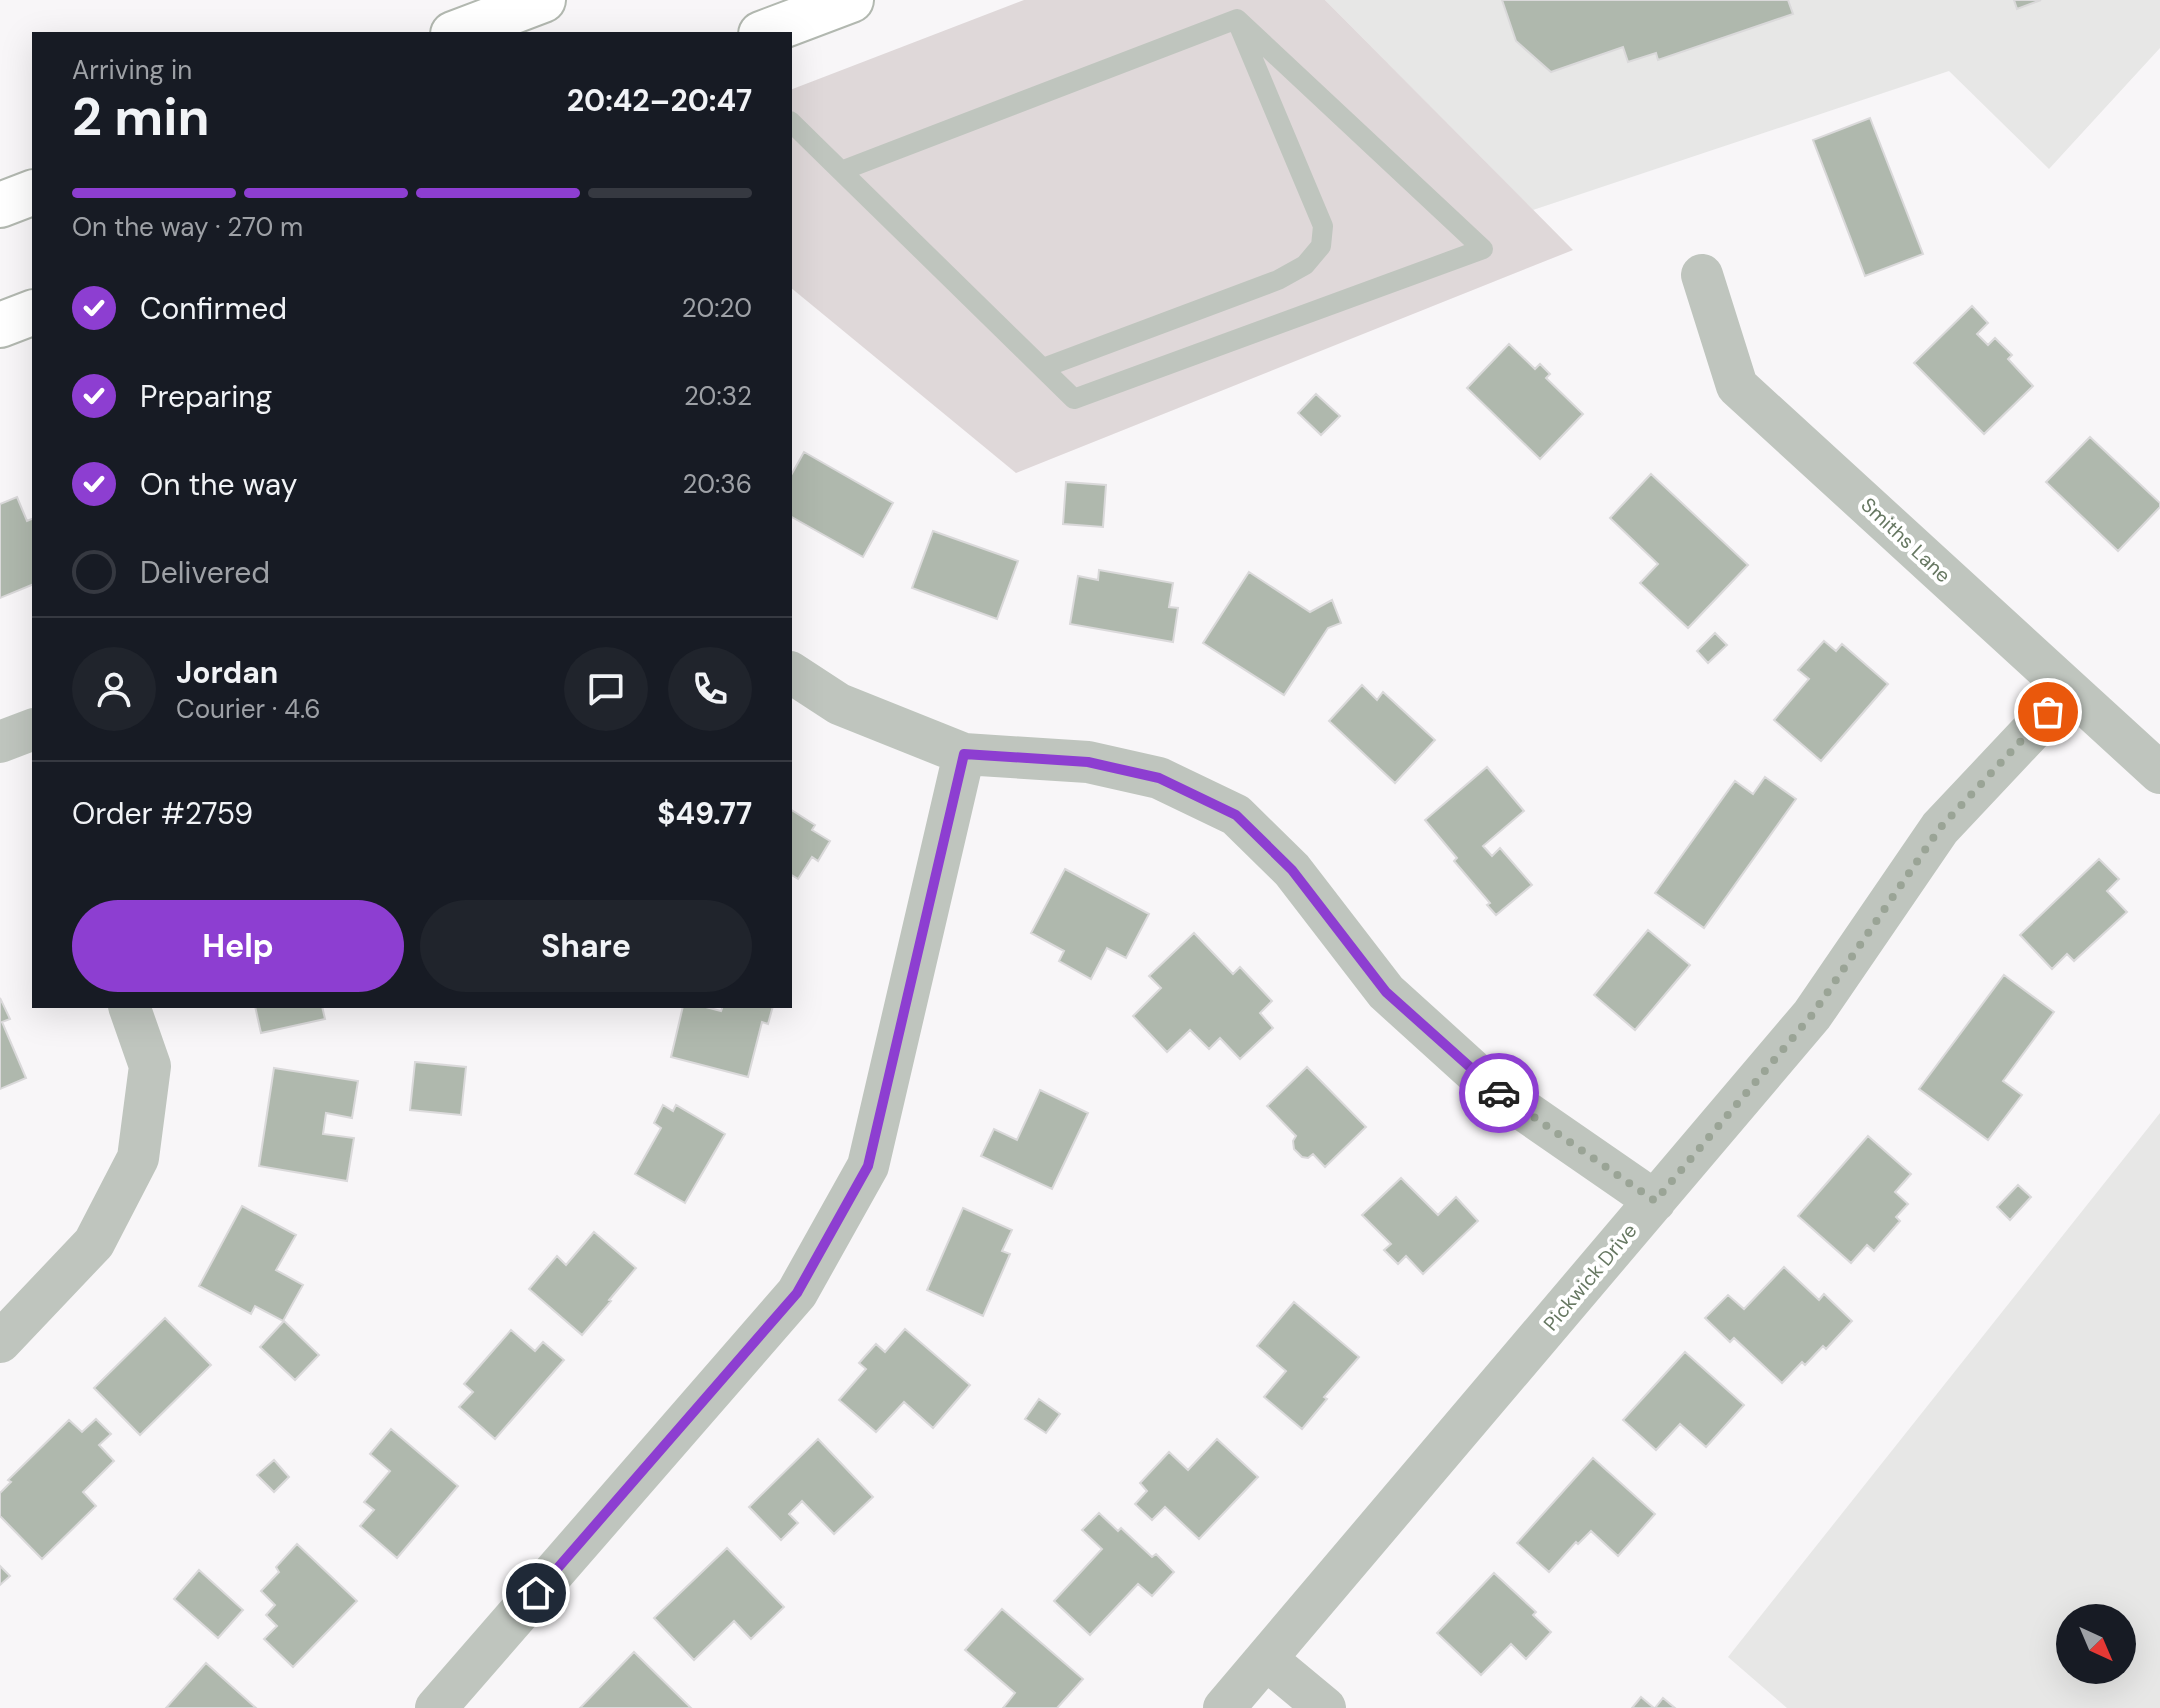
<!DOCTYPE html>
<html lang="en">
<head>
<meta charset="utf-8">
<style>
  :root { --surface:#171b24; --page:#20242c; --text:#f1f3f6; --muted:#9ea1a6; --line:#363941; --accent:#8d3ed1 }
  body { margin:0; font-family:"DM Sans",sans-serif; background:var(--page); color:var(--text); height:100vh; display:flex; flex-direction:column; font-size:30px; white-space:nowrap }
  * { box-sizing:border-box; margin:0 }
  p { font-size:26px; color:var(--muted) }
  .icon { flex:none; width:44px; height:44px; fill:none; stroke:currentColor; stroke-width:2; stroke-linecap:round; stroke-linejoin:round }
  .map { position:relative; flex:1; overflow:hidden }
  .panel { position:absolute; left:32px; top:32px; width:760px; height:976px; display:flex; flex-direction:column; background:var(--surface); border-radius:0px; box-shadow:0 8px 32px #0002 }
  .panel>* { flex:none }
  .needle { width:52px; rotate:136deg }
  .tools { position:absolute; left:2056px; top:1604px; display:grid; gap:16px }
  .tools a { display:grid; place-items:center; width:80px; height:80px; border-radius:50%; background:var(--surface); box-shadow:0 8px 32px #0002; font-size:40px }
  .pin { position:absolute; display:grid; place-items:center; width:68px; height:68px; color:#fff; margin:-34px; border:4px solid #fff; border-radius:50%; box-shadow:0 2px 8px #0007 }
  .courier { position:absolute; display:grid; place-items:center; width:80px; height:80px; margin:-40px; border:6px solid #8d3ed1; border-radius:50%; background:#fff; color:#222; box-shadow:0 2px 10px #0007 }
  .headline em { font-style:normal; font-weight:700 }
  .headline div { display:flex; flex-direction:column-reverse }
  .headline { display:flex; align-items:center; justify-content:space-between; height:136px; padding:0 40px }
  h1 { font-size:52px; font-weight:700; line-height:60px }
  .bar { display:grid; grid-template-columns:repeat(4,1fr); gap:12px 8px; align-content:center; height:96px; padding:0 40px }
  .bar i { height:10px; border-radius:6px; background:var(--line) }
  .bar .on { background:var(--accent) }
  .bar p { grid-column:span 4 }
  .line { display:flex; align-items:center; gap:20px; padding:0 40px; border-top:2px solid var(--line) }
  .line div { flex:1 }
  .round { display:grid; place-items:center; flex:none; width:84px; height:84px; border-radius:42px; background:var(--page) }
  ol { padding:0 40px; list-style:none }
  li { display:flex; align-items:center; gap:24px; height:88px }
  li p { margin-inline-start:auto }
  li .icon { padding:8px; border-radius:50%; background:var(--accent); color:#fff; stroke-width:4 }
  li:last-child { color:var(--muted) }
  li i { width:44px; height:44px; border:4px solid var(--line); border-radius:50% }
  .cta { display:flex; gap:16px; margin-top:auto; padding:16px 40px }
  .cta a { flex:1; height:92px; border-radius:48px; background:var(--accent); color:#fff; font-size:32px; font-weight:700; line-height:92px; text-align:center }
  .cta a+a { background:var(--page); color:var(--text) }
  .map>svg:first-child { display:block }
  .built { fill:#e7e7e6; fill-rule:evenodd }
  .green { fill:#dfd8d9 }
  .building { fill:#afb8ad; stroke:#dad9da; stroke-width:2 }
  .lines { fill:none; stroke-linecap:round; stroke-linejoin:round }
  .primary-casing { stroke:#b2b8b0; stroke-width:48 }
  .lane { stroke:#bfc5be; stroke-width:20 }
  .street { stroke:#bfc5be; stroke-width:42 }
  .primary { stroke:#fff; stroke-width:44 }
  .done { stroke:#9aa496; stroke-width:8; stroke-dasharray:0 14.4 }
  .route { stroke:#8d3ed1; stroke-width:10 }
  .labels { text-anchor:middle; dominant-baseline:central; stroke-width:8; stroke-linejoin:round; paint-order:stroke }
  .street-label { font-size:20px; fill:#677862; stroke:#fff }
</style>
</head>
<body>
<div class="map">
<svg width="2160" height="1708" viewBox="0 0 2160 1708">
  <rect width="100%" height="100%" fill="#f8f6f8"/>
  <!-- built -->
  <path class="built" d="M 1325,0 L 2160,0 L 2160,48 L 2049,169 L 1949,71 L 1533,210 Z
    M 2160,1113 L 2160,1708 L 1787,1708 L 1728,1657 ZM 2070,1618 L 2122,1618 L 2122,1670 L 2070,1670 Z"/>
  <!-- green -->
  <path class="green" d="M 1024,0 L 1325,0 L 1573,250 L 1016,473 L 790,287 L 790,90 Z"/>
  <!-- building -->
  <path class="building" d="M 1502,0 L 1788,0 L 1793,14 L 1658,60 L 1656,53 L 1628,62 L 1623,47 L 1551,72 L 1516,41 Z
    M 2014,0 L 2041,0 L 2017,9 Z
    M 1870,118 L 1923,254 L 1865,276 L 1813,140 Z
    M 1972,306 L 1988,323 L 1977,334 L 1988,345 L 1995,338 L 2012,355 L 2008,359 L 2033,386 L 1984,434 L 1914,363 Z
    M 1509,344 L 1535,369 L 1540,364 L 1550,374 L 1546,378 L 1583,414 L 1540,459 L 1467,388 Z
    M 1316,394 L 1340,416 L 1321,435 L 1298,413 Z
    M 2090,437 L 2160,503 L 2160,507 L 2118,551 L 2046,482 Z
    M 804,452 L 893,503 L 863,557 L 790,516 L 790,477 Z
    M 1651,474 L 1748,565 L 1688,628 L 1640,583 L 1658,564 L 1610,518 Z
    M 1066,482 L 1106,485 L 1103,527 L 1063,524 Z
    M 17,497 L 27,521 L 34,518 L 34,584 L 0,598 L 0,504 Z
    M 933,531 L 1018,561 L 997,619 L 912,588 Z
    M 1099,570 L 1173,583 L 1169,607 L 1178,608 L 1173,642 L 1070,624 L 1078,576 L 1098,580 Z
    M 1249,572 L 1310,612 L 1332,600 L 1341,623 L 1328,628 L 1284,695 L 1203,643 Z
    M 1715,633 L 1727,645 L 1708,663 L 1697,651 Z
    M 1824,641 L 1836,651 L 1842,644 L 1888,684 L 1821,761 L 1774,720 L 1809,679 L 1798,670 Z
    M 1362,685 L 1377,700 L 1383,692 L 1435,740 L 1395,783 L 1329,721 Z
    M 1487,767 L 1524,811 L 1483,846 L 1492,856 L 1500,848 L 1532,885 L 1496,915 L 1487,905 L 1490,903 L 1454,861 L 1457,858 L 1425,820 Z
    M 1765,777 L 1796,799 L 1704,928 L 1655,893 L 1735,781 L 1753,794 Z
    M 790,809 L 815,825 L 812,830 L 830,841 L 818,861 L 812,857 L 798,879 L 790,874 Z
    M 2099,859 L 2119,879 L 2107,891 L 2127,912 L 2074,961 L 2067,954 L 2052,969 L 2020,935 Z
    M 1065,869 L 1149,914 L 1126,958 L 1107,948 L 1091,979 L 1059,961 L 1064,951 L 1031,933 Z
    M 1648,930 L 1690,965 L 1635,1030 L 1594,995 Z
    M 1194,933 L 1233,974 L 1240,967 L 1272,1001 L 1260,1013 L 1273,1028 L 1240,1059 L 1220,1038 L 1209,1049 L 1190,1030 L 1167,1052 L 1133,1016 L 1161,988 L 1149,976 Z
    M 2004,975 L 2054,1012 L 2003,1081 L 2022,1095 L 1988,1140 L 1919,1089 Z
    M 0,998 L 10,1019 L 2,1022 L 26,1078 L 0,1089 Z
    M 255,1006 L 322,1006 L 325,1019 L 261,1033 Z
    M 683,1006 L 702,1006 L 721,1011 L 723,1006 L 773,1006 L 768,1024 L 762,1022 L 748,1077 L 671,1057 Z
    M 415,1062 L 466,1067 L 461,1115 L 410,1110 Z
    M 1307,1067 L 1366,1127 L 1325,1167 L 1313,1154 L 1308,1158 L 1302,1157 L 1294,1149 L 1293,1141 L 1296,1136 L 1267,1106 Z
    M 274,1068 L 358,1081 L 352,1118 L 326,1113 L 323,1134 L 354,1138 L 347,1181 L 259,1166 Z
    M 1040,1090 L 1088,1113 L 1052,1189 L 981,1156 L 994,1129 L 1017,1140 Z
    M 663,1105 L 673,1111 L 676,1105 L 725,1134 L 685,1203 L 635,1174 L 661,1128 L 654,1123 Z
    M 1868,1136 L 1911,1174 L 1895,1192 L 1908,1204 L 1896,1217 L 1900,1221 L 1874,1251 L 1867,1245 L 1851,1263 L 1798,1216 Z
    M 1401,1178 L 1438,1215 L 1456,1197 L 1478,1221 L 1423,1274 L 1406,1256 L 1398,1264 L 1384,1250 L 1391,1244 L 1362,1215 Z
    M 2018,1185 L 2031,1197 L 2010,1220 L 1997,1207 Z
    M 242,1206 L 296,1235 L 276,1270 L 303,1285 L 283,1321 L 255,1306 L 251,1314 L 199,1286 Z
    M 963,1208 L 1012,1230 L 1002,1251 L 1010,1254 L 983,1316 L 927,1290 Z
    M 594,1232 L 636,1268 L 609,1300 L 611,1301 L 582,1335 L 529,1289 L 557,1256 L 566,1265 Z
    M 1784,1267 L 1819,1300 L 1824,1294 L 1852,1321 L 1826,1349 L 1823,1346 L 1805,1365 L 1802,1362 L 1782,1383 L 1734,1338 L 1730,1342 L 1705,1318 L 1728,1295 L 1744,1309 Z
    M 1294,1302 L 1359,1357 L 1324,1397 L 1327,1399 L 1302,1429 L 1264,1397 L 1286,1371 L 1257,1346 Z
    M 165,1318 L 211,1365 L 140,1435 L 94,1388 Z
    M 284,1321 L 319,1355 L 295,1380 L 260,1347 Z
    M 905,1329 L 970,1385 L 933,1428 L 904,1402 L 876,1432 L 839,1400 L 866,1369 L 859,1363 L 876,1344 L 885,1352 Z
    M 511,1330 L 535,1351 L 543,1342 L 564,1360 L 495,1439 L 459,1407 L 473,1392 L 464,1384 Z
    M 1685,1352 L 1744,1405 L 1706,1447 L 1680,1424 L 1656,1450 L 1623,1420 Z
    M 1039,1399 L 1060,1414 L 1046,1433 L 1025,1419 Z
    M 96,1419 L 111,1434 L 99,1445 L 114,1461 L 83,1492 L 96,1506 L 42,1559 L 0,1516 L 0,1493 L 11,1482 L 8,1480 L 69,1420 L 82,1432 Z
    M 391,1429 L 458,1486 L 397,1558 L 360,1526 L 374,1510 L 364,1502 L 390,1471 L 370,1454 Z
    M 818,1439 L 873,1497 L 834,1534 L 802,1501 L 789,1514 L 798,1523 L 781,1540 L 749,1507 Z
    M 1217,1439 L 1258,1477 L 1199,1539 L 1165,1507 L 1152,1520 L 1135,1504 L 1147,1491 L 1140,1483 L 1169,1452 L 1188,1470 Z
    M 1593,1458 L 1655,1514 L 1618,1556 L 1591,1531 L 1578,1544 L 1576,1542 L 1549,1572 L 1517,1543 Z
    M 274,1460 L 289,1477 L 274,1492 L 257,1475 Z
    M 1099,1513 L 1118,1531 L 1121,1528 L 1152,1557 L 1156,1554 L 1174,1572 L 1152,1596 L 1138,1584 L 1090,1635 L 1054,1601 L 1102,1549 L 1082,1530 Z
    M 297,1544 L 357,1601 L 293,1667 L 264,1639 L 277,1626 L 266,1615 L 275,1605 L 261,1591 L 279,1572 L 276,1567 Z
    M 727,1548 L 784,1607 L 751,1639 L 734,1621 L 694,1660 L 654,1618 Z
    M 0,1566 L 10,1576 L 0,1585 Z
    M 199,1570 L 243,1610 L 218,1638 L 174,1599 Z
    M 1494,1573 L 1536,1612 L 1533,1615 L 1551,1632 L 1526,1659 L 1511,1644 L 1481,1675 L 1437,1633 Z
    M 1002,1609 L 1083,1679 L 1057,1708 L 1003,1708 L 1015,1693 L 965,1650 Z
    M 634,1652 L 691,1708 L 580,1708 Z
    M 206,1663 L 256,1708 L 166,1708 Z
    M 1641,1697 L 1654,1708 L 1632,1708 Z
    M 1663,1698 L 1675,1708 L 1655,1708 Z"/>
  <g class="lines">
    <!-- primary casing -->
    <g class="primary-casing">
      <path id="primary" d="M 453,34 L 543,0
        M 761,34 L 851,0
        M 0,205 L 34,192
        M 0,325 L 34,312"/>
    </g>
    <!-- lane -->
    <path class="lane" d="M 790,121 L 841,171 L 1237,19 L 1483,249 L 1074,399 L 841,171
      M 1043,368 L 1278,280 L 1305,265 L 1321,246 L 1323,226 L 1239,26"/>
    <!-- street -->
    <path class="street" d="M 1702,275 L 1737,386 L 2160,773
      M 790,672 L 839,704 L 964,754 L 1088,762 L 1159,778 L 1236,815 L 1292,870 L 1386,992 L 1493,1089 L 1655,1201
      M 0,742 L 34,729
      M 0,1342 L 94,1243 L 138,1158 L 150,1066 L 129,1006
      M 1266,1659 L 1325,1708
      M 436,1708 L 797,1293 L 868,1166 L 964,754
      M 1224,1708 L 1812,1015 L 1940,828 L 2069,691"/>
    <!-- primary -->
    <use href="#primary" class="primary"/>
  </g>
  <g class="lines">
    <!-- done -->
    <path class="done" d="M 1499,1093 L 1655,1201 L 1812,1015 L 1940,828 L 2048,712"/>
    <!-- route -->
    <path class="route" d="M 536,1593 L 797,1293 L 868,1166 L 964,754 L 1088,762 L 1159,778 L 1236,815 L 1292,870 L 1386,992 L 1499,1093"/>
  </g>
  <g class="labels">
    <!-- street labels -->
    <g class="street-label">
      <text transform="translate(1906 540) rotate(43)">Smiths Lane</text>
      <text transform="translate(1590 1277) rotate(-50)">Pickwick Drive</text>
    </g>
  </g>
</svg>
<div class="tools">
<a><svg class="needle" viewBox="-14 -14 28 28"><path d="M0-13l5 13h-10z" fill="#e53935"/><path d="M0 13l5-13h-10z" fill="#9ea1a6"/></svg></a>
</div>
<div class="pin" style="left:2048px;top:712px;background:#ea580c"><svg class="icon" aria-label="bag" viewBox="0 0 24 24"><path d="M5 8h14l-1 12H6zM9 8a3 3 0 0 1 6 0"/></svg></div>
<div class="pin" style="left:536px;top:1593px;background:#1f2937"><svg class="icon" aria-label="home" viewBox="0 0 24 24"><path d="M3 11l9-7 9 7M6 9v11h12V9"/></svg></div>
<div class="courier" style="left:1499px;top:1093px"><svg class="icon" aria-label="car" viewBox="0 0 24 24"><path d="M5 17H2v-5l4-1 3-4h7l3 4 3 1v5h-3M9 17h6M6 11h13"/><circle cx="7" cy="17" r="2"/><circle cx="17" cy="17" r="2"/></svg></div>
<section class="panel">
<div class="headline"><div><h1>2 min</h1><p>Arriving in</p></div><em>20:42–20:47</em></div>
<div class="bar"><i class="on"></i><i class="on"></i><i class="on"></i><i></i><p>On the way · 270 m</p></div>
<ol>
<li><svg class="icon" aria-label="check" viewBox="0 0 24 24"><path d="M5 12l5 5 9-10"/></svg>Confirmed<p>20:20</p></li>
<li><svg class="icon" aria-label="check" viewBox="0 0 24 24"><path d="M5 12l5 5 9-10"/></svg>Preparing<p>20:32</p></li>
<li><svg class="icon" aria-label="check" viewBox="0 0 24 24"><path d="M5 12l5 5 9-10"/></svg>On the way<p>20:36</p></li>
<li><i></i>Delivered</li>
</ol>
<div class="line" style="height:144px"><a class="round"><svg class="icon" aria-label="person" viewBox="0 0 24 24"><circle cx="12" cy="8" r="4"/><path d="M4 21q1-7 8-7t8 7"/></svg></a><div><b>Jordan</b><p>Courier · 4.6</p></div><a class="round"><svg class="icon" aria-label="chat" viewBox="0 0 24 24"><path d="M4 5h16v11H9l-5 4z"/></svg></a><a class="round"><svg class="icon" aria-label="phone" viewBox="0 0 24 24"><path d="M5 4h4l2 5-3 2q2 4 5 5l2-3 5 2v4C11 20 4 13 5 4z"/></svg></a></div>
<div class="line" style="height:104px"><div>Order #2759</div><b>$49.77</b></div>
<div class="cta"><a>Help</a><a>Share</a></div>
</section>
</div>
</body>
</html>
